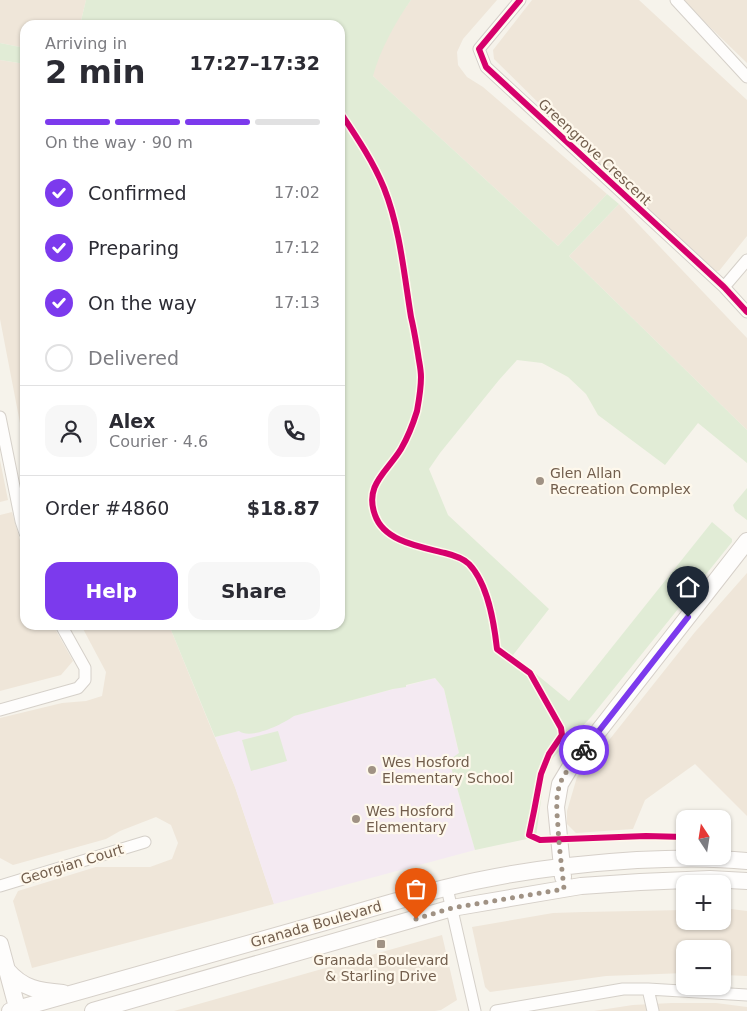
<!DOCTYPE html>
<html lang="en">
<head>
<meta charset="utf-8">
<style>
  :root { --surface:#fff; --page:#f7f7f7; --text:#2b2b33; --muted:#7c7c81; --line:#e1e1e2; --accent:#7c3aed }
  body { margin:0; font-family:"DejaVu Sans",sans-serif; background:var(--page); color:var(--text); height:100vh; display:flex; flex-direction:column; font-size:19px; white-space:nowrap }
  * { box-sizing:border-box; margin:0 }
  p { font-size:16px; color:var(--muted) }
  .icon { flex:none; width:28px; height:28px; fill:none; stroke:currentColor; stroke-width:2; stroke-linecap:round; stroke-linejoin:round }
  .map { position:relative; flex:1; overflow:hidden }
  .drawer { position:absolute; left:20px; top:20px; width:325px; height:610px; display:flex; flex-direction:column; background:var(--surface); border-radius:15px; box-shadow:0 1px 4px #0004 }
  .drawer>* { flex:none }
  .needle { width:32px; rotate:348deg }
  .buttons { position:absolute; left:676px; top:810px; display:grid; gap:10px }
  .buttons a { display:grid; place-items:center; width:55px; height:55px; border-radius:10px; background:var(--surface); box-shadow:0 1px 4px #0004; font-size:25px }
  .pin { position:absolute; display:grid; place-items:center; width:42px; height:42px; color:#fff; margin:-51px -21px; border-radius:50% 50% 50% 0; rotate:-45deg; box-shadow:0 0 5px #0007 }
  .pin .icon { rotate:45deg }
  .courier { position:absolute; display:grid; place-items:center; width:50px; height:50px; margin:-25px; border:4px solid #7c3aed; border-radius:50%; background:#fff; color:#222; box-shadow:0 1px 6px #0007 }
  .summary em { font-style:normal; font-weight:700 }
  .summary div { display:flex; flex-direction:column-reverse }
  .summary { display:flex; align-items:center; justify-content:space-between; height:85px; padding:0 25px }
  h1 { font-size:32px; font-weight:700; line-height:38px }
  .bar { display:grid; grid-template-columns:repeat(4,1fr); gap:8px 5px; align-content:center; height:60px; padding:0 25px }
  .bar i { height:6px; border-radius:4px; background:var(--line) }
  .bar .active { background:var(--accent) }
  .bar p { grid-column:span 4 }
  .line { display:flex; align-items:center; gap:12px; padding:0 25px; border-top:1px solid var(--line) }
  .line div { flex:1 }
  .round { display:grid; place-items:center; flex:none; width:52px; height:52px; border-radius:15px; background:var(--page) }
  ol { padding:0 25px; list-style:none }
  li { display:flex; align-items:center; gap:15px; height:55px }
  li p { margin-inline-start:auto }
  li .icon { padding:5px; border-radius:50%; background:var(--accent); color:#fff; stroke-width:4 }
  li:last-child { color:var(--muted) }
  li i { width:28px; height:28px; border:2px solid var(--line); border-radius:50% }
  .cta { display:flex; gap:10px; margin-top:auto; padding:10px 25px }
  .cta a { flex:1; height:58px; border-radius:15px; background:var(--accent); color:#fff; font-size:20px; font-weight:700; line-height:58px; text-align:center }
  .cta a+a { background:var(--page); color:var(--text) }
  .map>svg:first-child { display:block }
  .residential { fill:#efe6d9 }
  .education { fill:#f4eaf2 }
  .green { fill:#e1ecd6 }
  .lines { fill:none; stroke-linecap:round; stroke-linejoin:round }
  .street-casing { stroke:#d5d0c9; stroke-width:13 }
  .secondary-casing { stroke:#d6d0c9; stroke-width:18 }
  .street { stroke:#fefdfc; stroke-width:11 }
  .secondary { stroke:#fefdfc; stroke-width:16 }
  .cycleway-casing { stroke:#fef8ec; stroke-width:9 }
  .cycleway { stroke:#d6006c; stroke-width:6 }
  .done { stroke:#a09284; stroke-width:5; stroke-dasharray:0 9 }
  .route { stroke:#7c3aed; stroke-width:6 }
  .poi-dot { fill:#a09284; stroke:#fef8ec; stroke-width:2 }
  .labels { text-anchor:middle; dominant-baseline:central; stroke-width:4.5; stroke-linejoin:round; paint-order:stroke }
  .street-label { font-size:14px; fill:#725e4d; stroke:#fef8ec }
  .poi-label { font-size:14px; fill:#725e4d; stroke:#fef8ec; text-anchor:start }
</style>
</head>
<body>
<div class="map">
<svg width="747" height="1011" viewBox="0 0 747 1011">
  <rect width="100%" height="100%" fill="#f6f3eb"/>
  <!-- residential -->
  <path class="residential" d="M 0,0 L 86,0 L 80,25 L 25,25 L 25,48 L 0,43 Z
    M 411,0 L 497,0 L 463,39 L 457,52 L 458,65 L 467,77 L 483,87 L 607,194 L 558,246 L 362,66 Z
    M 532,0 L 639,0 L 747,100 L 747,236 L 719,271 L 710,272 L 494,59 L 493,50 Z
    M 682,0 L 747,0 L 747,63 Z
    M 0,60 L 25,64 L 25,449 L 0,319 Z
    M 619,204 L 747,338 L 747,430 L 569,256 Z
    M 0,460 L 8,500 L 0,502 Z
    M 12,512 L 25,558 L 25,625 L 53,625 L 73,661 L 61,675 L 0,691 L 0,515 Z
    M 747,573 L 747,816 L 695,764 L 645,800 L 633,829 L 576,833 L 567,824 L 567,811 L 577,777 L 594,759 L 695,632 Z
    M 81,625 L 169,625 L 235,787 L 274,904 L 32,968 L 13,901 L 18,891 L 96,867 L 150,867 L 172,859 L 178,843 L 171,825 L 156,817 L 120,831 L 106,839 L 13,865 L 0,858 L 0,718 L 62,703 L 86,701 L 102,696 L 106,672 Z
    M 723,908 L 747,911 L 747,976 L 723,975 L 722,949 L 685,949 L 685,973 L 606,976 L 490,992 L 485,987 L 472,927 L 553,913 L 584,912 L 685,910 L 685,921 L 722,921 Z
    M 442,935 L 457,1000 L 441,1010 L 435,1011 L 174,1011 Z
    M 672,1003 L 716,1003 L 747,1007 L 747,1011 L 594,1011 L 633,1005 Z"/>
  <!-- education -->
  <path class="education" d="M 435,678 L 444,689 L 459,754 L 449,760 L 475,850 L 274,904 L 235,787 L 215,737 Z"/>
  <!-- green -->
  <path class="green" d="M 86,0 L 411,0 C 396,21 380,50 373,76 L 558,246 L 607,194 L 619,204 L 569,256 L 747,430 L 747,463 L 698,423 L 665,465 L 598,415 L 586,394 L 568,377 L 542,363 L 517,360 L 499,380 L 440,453 L 429,469 L 448,515 L 549,609 L 513,655 L 569,701 L 712,522 L 732,539 L 732,542 L 591,717 L 552,759 L 544,778 L 536,837 L 475,850 L 449,760 L 459,753 L 444,689 L 435,678 L 406,685 L 406,687 L 393,689 L 294,716 C 283,724 251,740 239,731 L 215,737 L 169,625 L 340,625 L 340,25 L 80,25 Z
    M 0,43 L 25,48 L 25,64 L 0,60 Z
    M 747,488 L 747,520 L 735,511 L 733,505 Z
    M 278,731 L 287,761 L 251,771 L 242,740 Z"/>
  <g class="lines">
    <!-- street casing -->
    <g class="street-casing">
      <path id="street" d="M 520,0 L 479,49 L 486,67 L 724,287 L 747,312
        M 676,0 L 747,77
        M 724,287 L 747,260
        M 0,417 L 21,521 L 25,533
        M 0,710 L 78,688 L 85,680 L 85,668 L 61,625
        M 0,886 L 145,842
        M 447,888 L 475,1011
        M 648,989 L 653,1011
        M 496,1011 L 623,989 L 648,989 L 747,995"/>
    </g>
    <!-- secondary casing -->
    <g class="secondary-casing">
      <path id="secondary" d="M 563,877 L 556,807 L 560,784 L 569,769 L 747,541
        M 0,944 L 18,1011
        M 7,970 C 23,989 39,991 63,993
        M 10,1011 C 115,981 220,951 325,922 C 365,910 405,898 445,888 C 509,872 572,864 637,860 C 674,858 710,857 747,861
        M 93,1011 L 452,908 L 581,886 L 640,882 L 710,879 L 747,881"/>
    </g>
    <!-- street -->
    <use href="#street" class="street"/>
    <!-- secondary -->
    <use href="#secondary" class="secondary"/>
    <!-- cycleway casing -->
    <g class="cycleway-casing">
      <path id="cycleway" d="M 520,0 L 479,49 L 486,67 L 724,287 L 747,312
        M 340,112 C 356,136 373,161 384,188 C 400,228 404,274 411,317 C 414,329 416,342 418,354 C 419,362 421,369 421,377 C 421,388 419,400 417,411 C 413,424 408,437 401,449 C 387,472 364,485 375,515 C 384,542 422,547 445,553 C 453,555 463,558 469,564 C 488,584 494,622 497,649 L 530,673 L 561,728 L 562,735 L 549,754 L 541,774 L 534,811 L 529,835 L 540,840 L 646,836 L 685,837"/>
    </g>
    <!-- cycleway -->
    <use href="#cycleway" class="cycleway"/>
  </g>
  <g class="lines">
    <!-- done -->
    <path class="done" d="M 416,919 L 452,908 L 564,889 C 562,868 559,848 558,827 C 557,813 555,798 560,784 C 564,772 576,760 584,750"/>
    <!-- route -->
    <path class="route" d="M 584,750 L 688,617"/>
  </g>
  <!-- markers -->
  <g class="poi-dot">
    <circle cx="540" cy="481" r="5"/>
    <circle cx="372" cy="770" r="5"/>
    <circle cx="356" cy="819" r="5"/>
    <rect x="376" y="939" width="10" height="10" rx="2.5"/>
  </g>
  <g class="labels">
    <!-- street labels -->
    <g class="street-label">
      <text transform="translate(595 152) rotate(43)">Greengrove Crescent</text>
      <text transform="translate(72 864) rotate(-17)">Georgian Court</text>
      <text transform="translate(316 924) rotate(-16)">Granada Boulevard</text>
    </g>
    <!-- poi labels -->
    <g class="poi-label">
      <text x="550" y="473">Glen Allan<tspan x="550" dy="16">Recreation Complex</tspan></text>
      <text x="382" y="762">Wes Hosford<tspan x="382" dy="16">Elementary School</tspan></text>
      <text x="366" y="811">Wes Hosford<tspan x="366" dy="16">Elementary</tspan></text>
      <text x="381" y="960" text-anchor="middle">Granada Boulevard<tspan x="381" dy="16">&amp; Starling Drive</tspan></text>
    </g>
  </g>
</svg>
<div class="buttons">
<a><svg class="needle" viewBox="-14 -14 28 28"><path d="M0-13l5 13h-10z" fill="#e53935"/><path d="M0 13l5-13h-10z" fill="#7c7c81"/></svg></a>
<a>+</a>
<a>−</a>
</div>
<div class="pin" style="left:416px;top:919px;background:#ea580c"><svg class="icon" aria-label="bag" viewBox="0 0 24 24"><path d="M5 8h14l-1 12H6zM9 8a3 3 0 0 1 6 0"/></svg></div>
<div class="pin" style="left:688px;top:617px;background:#1f2937"><svg class="icon" aria-label="home" viewBox="0 0 24 24"><path d="M3 11l9-7 9 7M6 9v11h12V9"/></svg></div>
<div class="courier" style="left:584px;top:750px"><svg class="icon" aria-label="bike" viewBox="0 0 24 24"><circle cx="6" cy="16" r="4"/><circle cx="18" cy="16" r="4"/><path d="M6 16l4-8h5l3 8M10 8l3 8H6M13 5h3"/></svg></div>
<section class="drawer">
<div class="summary"><div><h1>2 min</h1><p>Arriving in</p></div><em>17:27–17:32</em></div>
<div class="bar"><i class="active"></i><i class="active"></i><i class="active"></i><i></i><p>On the way · 90 m</p></div>
<ol>
<li><svg class="icon" aria-label="check" viewBox="0 0 24 24"><path d="M5 12l5 5 9-10"/></svg>Confirmed<p>17:02</p></li>
<li><svg class="icon" aria-label="check" viewBox="0 0 24 24"><path d="M5 12l5 5 9-10"/></svg>Preparing<p>17:12</p></li>
<li><svg class="icon" aria-label="check" viewBox="0 0 24 24"><path d="M5 12l5 5 9-10"/></svg>On the way<p>17:13</p></li>
<li><i></i>Delivered</li>
</ol>
<div class="line" style="height:90px"><a class="round"><svg class="icon" aria-label="person" viewBox="0 0 24 24"><circle cx="12" cy="8" r="4"/><path d="M4 21q1-7 8-7t8 7"/></svg></a><div><b>Alex</b><p>Courier · 4.6</p></div><a class="round"><svg class="icon" aria-label="phone" viewBox="0 0 24 24"><path d="M5 4h4l2 5-3 2q2 4 5 5l2-3 5 2v4C11 20 4 13 5 4z"/></svg></a></div>
<div class="line" style="height:65px"><div>Order #4860</div><b>$18.87</b></div>
<div class="cta"><a>Help</a><a>Share</a></div>
</section>
</div>
</body>
</html>
